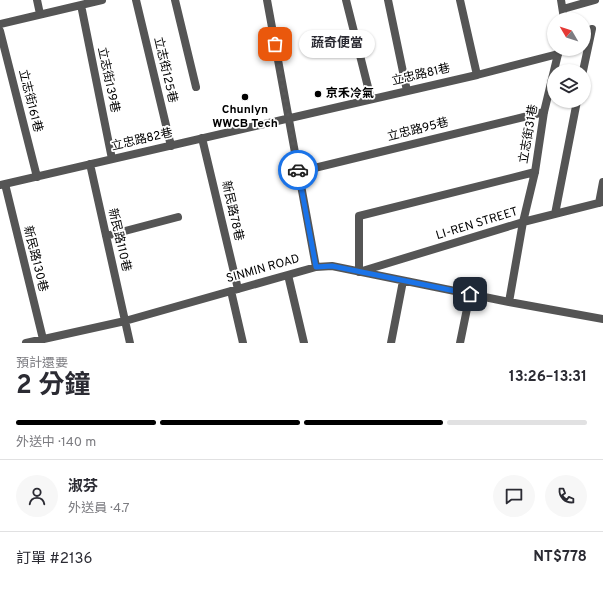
<!DOCTYPE html>
<html lang="zh-TW">
<head>
<meta charset="utf-8">
<style>
  :root { --surface:#fff; --page:#f7f7f7; --text:#2b2b33; --muted:#7c7c81; --line:#e1e1e2; --accent:#000 }
  body { margin:0; font-family:Overpass,"Noto Sans TC",sans-serif; background:var(--page); color:var(--text); height:100vh; display:flex; flex-direction:column; font-size:15px; white-space:nowrap }
  * { box-sizing:border-box; margin:0 }
  p { font-size:13px; color:var(--muted) }
  .icon { flex:none; width:22px; height:22px; fill:none; stroke:currentColor; stroke-width:2; stroke-linecap:round; stroke-linejoin:round }
  .map { position:relative; height:343px; overflow:hidden }
  .side { display:flex; flex-direction:column; background:var(--surface); flex:1 }
  .side>* { flex:none }
  .needle { width:26px; rotate:309deg }
  .buttons { position:absolute; left:547px; top:12px; display:grid; gap:8px }
  .buttons a { display:grid; place-items:center; width:44px; height:44px; border-radius:50%; background:var(--surface); box-shadow:0 1px 3px #0004; font-size:20px }
  .pin { position:absolute; display:grid; place-items:center; width:34px; height:34px; color:#fff; margin:-17px; border-radius:8px; box-shadow:0 2px 6px #0006 }
  .courier { position:absolute; display:grid; place-items:center; width:40px; height:40px; margin:-20px; border:3px solid #1a73e8; border-radius:50%; background:#fff; color:#222; box-shadow:0 1px 5px #0007 }
  .bubble { position:absolute; height:28px; border-radius:14px; background:var(--surface); box-shadow:0 1px 3px #0004; font-size:13px; font-weight:700; line-height:28px; text-align:center }
  .headline em { font-style:normal; font-weight:700 }
  .headline div { display:flex; flex-direction:column-reverse }
  .headline { display:flex; align-items:center; justify-content:space-between; height:68px; padding:0 16px }
  h1 { font-size:26px; font-weight:700; line-height:30px }
  .bar { display:grid; grid-template-columns:repeat(4,1fr); gap:6px 4px; align-content:center; height:48px; padding:0 16px }
  .bar i { height:5px; border-radius:3px; background:var(--line) }
  .bar .active { background:var(--accent) }
  .bar p { grid-column:span 4 }
  .line { display:flex; align-items:center; gap:10px; padding:0 16px; border-top:1px solid var(--line) }
  .line div { flex:1 }
  .round { display:grid; place-items:center; flex:none; width:42px; height:42px; border-radius:21px; background:var(--page) }
  .map>svg:first-child { display:block }
  .lines { fill:none; stroke-linecap:round; stroke-linejoin:round }
  .minor { stroke:#555; stroke-width:8 }
  .done { stroke:#595959; stroke-width:4; stroke-dasharray:0 7.2 }
  .route { stroke:#1a73e8; stroke-width:5 }
  .poi-dot { fill:#000; stroke:#fff; stroke-width:1.5 }
  .labels { text-anchor:middle; dominant-baseline:central; stroke-width:3.5; stroke-linejoin:round; paint-order:stroke }
  .street-label { font-size:12px; fill:#000; stroke:#fff }
  .poi-label { font-size:12px; font-weight:bold; fill:#000; stroke:#fff; text-anchor:start }
</style>
</head>
<body>
<div class="map">
<svg width="603" height="343" viewBox="0 0 603 343">
  <rect width="100%" height="100%" fill="#fff"/>
  <g class="lines">
    <!-- minor -->
    <path class="minor" d="M 37,0 L 40,14
      M 136,0 L 171,146
      M 175,0 L 196,87
      M 267,0 L 316,267
      M 346,0 L 371,99
      M 388,0 L 407,91
      M 460,0 L 477,75
      M 561,0 L 564,19
      M 81,5 L 112,159
      M 563,9 L 595,0
      M 0,24 L 102,0
      M 0,31 L 37,177
      M 583,71 L 592,29
      M 202,138 L 238,289
      M 90,164 L 130,343
      M 298,172 L 544,112
      M 535,172 L 359,216 L 359,272 L 523,222 L 603,202
      M 5,184 L 43,339
      M 0,185 L 477,75 L 558,54
      M 599,203 L 603,182
      M 555,214 L 577,101
      M 106,236 L 178,217
      M 288,275 L 304,343
      M 231,291 L 243,343
      M 509,302 L 523,222 L 535,172 L 544,112 L 559,50
      M 26,343 L 125,321 L 316,267 L 332,266 L 509,302 L 603,319
      M 391,343 L 403,281
      M 460,343 L 470,294"/>
  </g>
  <g class="lines">
    <!-- done -->
    <path class="done" d="M 275,44 L 298,170"/>
    <!-- route -->
    <path class="route" d="M 298,170 L 316,267 L 332,266 L 470,294"/>
  </g>
  <!-- markers -->
  <g class="poi-dot">
    <circle cx="318" cy="94" r="4"/>
    <circle cx="245" cy="97" r="4"/>
  </g>
  <g class="labels">
    <!-- street labels -->
    <g class="street-label">
      <text transform="translate(165 70) rotate(77)">立志街125巷</text>
      <text transform="translate(421 75) rotate(-13)">立忠路81巷</text>
      <text transform="translate(108 80) rotate(78)">立志街139巷</text>
      <text transform="translate(30 101) rotate(76)">立志街161巷</text>
      <text transform="translate(418 130) rotate(-14)">立忠路95巷</text>
      <text transform="translate(529 134) rotate(-80)">立志街31巷</text>
      <text transform="translate(142 140) rotate(-13)">立忠路82巷</text>
      <text transform="translate(232 211) rotate(77)">新民路78巷</text>
      <text transform="translate(477 224) rotate(-17)">LI-REN STREET</text>
      <text transform="translate(119 240) rotate(77)">新民路110巷</text>
      <text transform="translate(35 259) rotate(76)">新民路130巷</text>
      <text transform="translate(263 269) rotate(-16)">SINMIN ROAD</text>
    </g>
    <!-- poi labels -->
    <g class="poi-label">
      <text x="326" y="94">京禾冷氣</text>
      <text x="245" y="110" text-anchor="middle">Chunlyn<tspan x="245" dy="14">WWCB Tech</tspan></text>
    </g>
  </g>
</svg>
<div class="buttons">
<a><svg class="needle" viewBox="-14 -14 28 28"><path d="M0-13l5 13h-10z" fill="#e53935"/><path d="M0 13l5-13h-10z" fill="#7c7c81"/></svg></a>
<a><svg class="icon" aria-label="layers" viewBox="0 0 24 24"><path d="M12 4l9 5-9 5-9-5zM3 14l9 5 9-5"/></svg></a>
</div>
<div class="pin" style="left:275px;top:44px;background:#ea580c"><svg class="icon" aria-label="bag" viewBox="0 0 24 24"><path d="M5 8h14l-1 12H6zM9 8a3 3 0 0 1 6 0"/></svg></div>
<div class="pin" style="left:470px;top:294px;background:#1f2937"><svg class="icon" aria-label="home" viewBox="0 0 24 24"><path d="M3 11l9-7 9 7M6 9v11h12V9"/></svg></div>
<div class="courier" style="left:298px;top:170px"><svg class="icon" aria-label="car" viewBox="0 0 24 24"><path d="M5 17H2v-5l4-1 3-4h7l3 4 3 1v5h-3M9 17h6M6 11h13"/><circle cx="7" cy="17" r="2"/><circle cx="17" cy="17" r="2"/></svg></div>
<div class="bubble" style="left:299px;top:30px;width:76px">蔬奇便當</div>
</div>
<section class="side">
<div class="headline"><div><h1>2 分鐘</h1><p>預計還要</p></div><em>13:26–13:31</em></div>
<div class="bar"><i class="active"></i><i class="active"></i><i class="active"></i><i></i><p>外送中 · 140 m</p></div>
<div class="line" style="height:72px"><a class="round"><svg class="icon" aria-label="person" viewBox="0 0 24 24"><circle cx="12" cy="8" r="4"/><path d="M4 21q1-7 8-7t8 7"/></svg></a><div><b>淑芬</b><p>外送員 · 4.7</p></div><a class="round"><svg class="icon" aria-label="chat" viewBox="0 0 24 24"><path d="M4 5h16v11H9l-5 4z"/></svg></a><a class="round"><svg class="icon" aria-label="phone" viewBox="0 0 24 24"><path d="M5 4h4l2 5-3 2q2 4 5 5l2-3 5 2v4C11 20 4 13 5 4z"/></svg></a></div>
<div class="line" style="height:52px"><div>訂單 #2136</div><b>NT$778</b></div>
</section>
</body>
</html>
